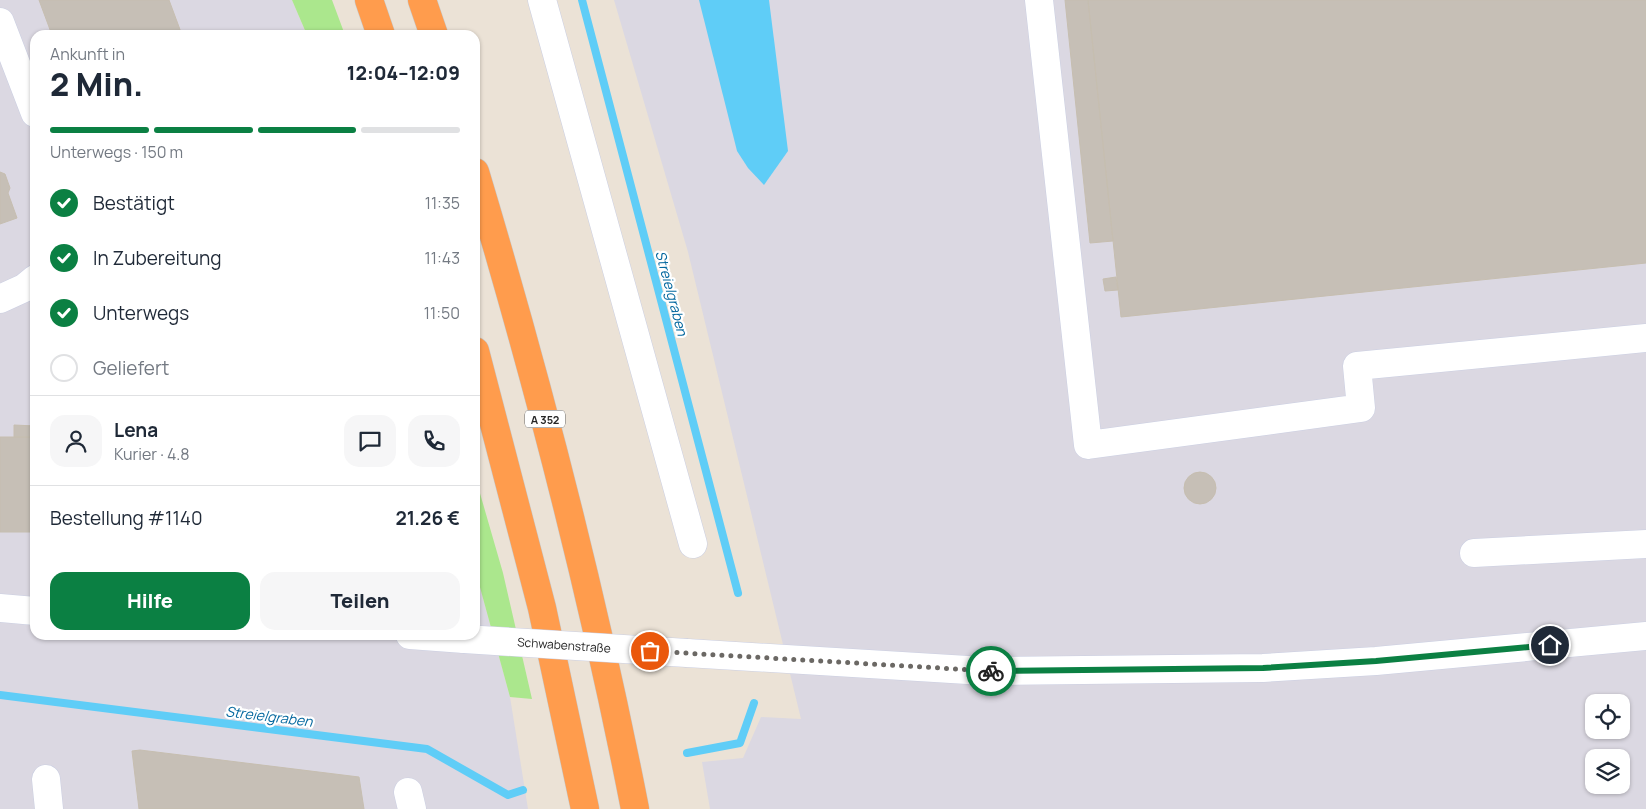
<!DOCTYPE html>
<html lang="de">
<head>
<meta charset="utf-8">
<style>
  :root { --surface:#fff; --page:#f6f6f7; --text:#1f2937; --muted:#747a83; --line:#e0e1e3; --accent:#0b8043 }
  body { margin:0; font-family:Manrope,sans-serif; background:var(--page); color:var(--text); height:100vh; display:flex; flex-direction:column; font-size:19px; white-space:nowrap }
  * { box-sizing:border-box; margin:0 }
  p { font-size:16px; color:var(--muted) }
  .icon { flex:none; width:28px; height:28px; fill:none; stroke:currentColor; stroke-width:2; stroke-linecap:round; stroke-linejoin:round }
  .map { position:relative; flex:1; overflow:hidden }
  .sheet { position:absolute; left:30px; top:30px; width:450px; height:610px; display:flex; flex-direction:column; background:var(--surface); border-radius:15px; box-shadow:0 1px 4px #0004 }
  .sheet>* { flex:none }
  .tools { position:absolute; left:1585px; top:694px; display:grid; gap:10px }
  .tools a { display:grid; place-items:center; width:45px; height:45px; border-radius:10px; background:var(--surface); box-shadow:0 1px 4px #0004; font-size:25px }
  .pin { position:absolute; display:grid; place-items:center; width:42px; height:42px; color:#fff; margin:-21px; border:2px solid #fff; border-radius:50%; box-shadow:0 1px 5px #0007 }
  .courier { position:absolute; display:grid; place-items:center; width:50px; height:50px; margin:-25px; border:4px solid #0b8043; border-radius:50%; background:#fff; color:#222; box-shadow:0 1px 6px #0007 }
  .head em { font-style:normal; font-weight:800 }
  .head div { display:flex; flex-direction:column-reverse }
  .head { display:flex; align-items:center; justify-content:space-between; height:85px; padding:0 20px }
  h1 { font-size:32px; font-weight:800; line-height:38px }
  .bar { display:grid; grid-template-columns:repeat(4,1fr); gap:8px 5px; align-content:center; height:60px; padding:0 20px }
  .bar i { height:6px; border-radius:4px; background:var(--line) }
  .bar .on { background:var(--accent) }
  .bar p { grid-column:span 4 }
  .line { display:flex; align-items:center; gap:12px; padding:0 20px; border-top:1px solid var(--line) }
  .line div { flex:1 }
  .round { display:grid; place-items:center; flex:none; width:52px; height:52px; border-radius:15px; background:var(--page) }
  ol { padding:0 20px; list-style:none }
  li { display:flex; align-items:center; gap:15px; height:55px }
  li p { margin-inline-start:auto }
  li .icon { padding:5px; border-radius:50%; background:var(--accent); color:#fff; stroke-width:4 }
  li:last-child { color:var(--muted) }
  li i { width:28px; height:28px; border:2px solid var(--line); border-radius:50% }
  .primary-button { display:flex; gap:10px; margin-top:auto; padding:10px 20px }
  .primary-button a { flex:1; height:58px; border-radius:15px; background:var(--accent); color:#fff; font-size:20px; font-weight:800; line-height:58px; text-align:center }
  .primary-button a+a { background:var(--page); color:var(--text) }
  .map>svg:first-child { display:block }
  .industrial { fill:#dbd8e2; fill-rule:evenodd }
  .green { fill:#abe78d }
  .water { fill:#5fcdf7 }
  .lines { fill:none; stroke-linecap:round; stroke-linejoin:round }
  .stream { stroke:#5fcdf7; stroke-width:8 }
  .building { fill:#c6bfb6; stroke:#c6beb0 }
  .minor-casing { stroke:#cbcfe2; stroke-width:29 }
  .highway-casing { stroke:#c7c7c7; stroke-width:29 }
  .minor { stroke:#fff; stroke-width:28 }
  .highway { stroke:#ff9c4d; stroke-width:28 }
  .minor-bridge-casing { stroke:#cbcfe2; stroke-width:29; stroke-linecap:butt }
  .minor-bridge { stroke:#fff; stroke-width:28 }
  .done { stroke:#6b6864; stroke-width:5; stroke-dasharray:0 9 }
  .route { stroke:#0b8043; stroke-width:6 }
  .labels { text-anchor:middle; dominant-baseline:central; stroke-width:4.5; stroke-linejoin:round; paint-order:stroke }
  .shield { fill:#fff; stroke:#676767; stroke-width:1 }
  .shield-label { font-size:11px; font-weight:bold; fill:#262626 }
  .street-label { font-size:12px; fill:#262626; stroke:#fff }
  .water-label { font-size:14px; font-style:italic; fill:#03679e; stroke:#fff }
</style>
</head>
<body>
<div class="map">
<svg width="1646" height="809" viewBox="0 0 1646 809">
  <rect width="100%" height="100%" fill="#ebe2d6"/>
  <!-- industrial -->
  <path class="industrial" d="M 0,0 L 292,0 L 307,35 L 35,35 L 35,635 L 475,635 L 475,569 L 510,697 L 528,809 L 0,809 Z
    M 614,0 L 1646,0 L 1646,809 L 710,809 L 702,762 L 743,758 L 761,717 L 801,719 L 688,252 ZM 1594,702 L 1621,702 L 1621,730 L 1594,730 ZM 1594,758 L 1621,758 L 1621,785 L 1594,785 Z"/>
  <!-- green -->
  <path class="green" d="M 292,0 L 332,0 L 345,35 L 307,35 Z
    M 475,476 L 503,573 L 532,699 L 510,697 L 475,569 Z"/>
  <!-- water -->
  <path class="water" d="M 699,0 L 769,0 L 788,151 L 764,185 L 748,168 L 737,151 Z"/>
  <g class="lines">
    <!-- stream -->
    <path class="stream" d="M 582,0 L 738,593
      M 0,695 L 427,749 L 508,795 L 523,790
      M 687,753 L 740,743 L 754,703"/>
  </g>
  <!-- building -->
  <path class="building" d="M 39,0 L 169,0 L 182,35 L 52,35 Z
    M 1065,0 L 1088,0 L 1113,241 L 1090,243 Z
    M 1088,0 L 1646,0 L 1646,263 L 1121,317 Z
    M 0,172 L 5,174 L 10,188 L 8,193 L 17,218 L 0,224 Z
    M 1116,277 L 1118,290 L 1105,291 L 1103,279 Z
    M 14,425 L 35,426 L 35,437 L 14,437 Z
    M 0,437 L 35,437 L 35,532 L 0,532 Z
    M1184 488a16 16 0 1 1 32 0a16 16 0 1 1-32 0Z
    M 140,750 L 359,777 L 364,809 L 139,809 L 132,751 Z"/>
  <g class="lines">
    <!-- minor casing -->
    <g class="minor-casing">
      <path id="minor" d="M 542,0 L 693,544
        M 1039,0 L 1088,445 L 1361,408 L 1357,366 L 1646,338
        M 0,22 L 35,113
        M 0,299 L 24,288 L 35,279
        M 1474,553 L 1646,544
        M 0,608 L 35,611
        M 410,635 L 464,639
        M 687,653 L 984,671 L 1263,668 L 1376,661 L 1646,636
        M 46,779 L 49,809
        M 408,792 L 412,809"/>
    </g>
    <!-- highway casing -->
    <g class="highway-casing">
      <path id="highway" d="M 369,0 L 381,35
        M 422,0 L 434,35
        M 475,172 C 538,382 593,594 635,809
        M 475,351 L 542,608 L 585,809"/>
    </g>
    <!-- minor -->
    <use href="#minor" class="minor"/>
    <!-- highway -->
    <use href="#highway" class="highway"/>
    <!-- minor-bridge casing -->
    <g class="minor-bridge-casing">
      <path id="minor-bridge" d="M 464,639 L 687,653"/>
    </g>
    <!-- minor-bridge -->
    <use href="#minor-bridge" class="minor-bridge"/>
  </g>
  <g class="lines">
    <!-- done -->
    <path class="done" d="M 650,651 L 991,671"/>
    <!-- route -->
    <path class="route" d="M 991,671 L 1263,668 L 1376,661 L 1550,645"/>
  </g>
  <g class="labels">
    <!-- shield labels -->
    <rect class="shield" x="525" y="410.5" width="40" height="17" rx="4"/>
    <g class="shield-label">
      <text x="545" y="419">A 352</text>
    </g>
    <!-- street labels -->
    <g class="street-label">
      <text transform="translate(564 645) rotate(4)">Schwabenstraße</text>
    </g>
    <!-- water labels -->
    <g class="water-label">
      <text transform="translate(672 293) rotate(75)">Streielgraben</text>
      <text transform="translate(269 716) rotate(7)">Streielgraben</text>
    </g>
  </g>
</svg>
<div class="tools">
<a><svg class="icon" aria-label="locate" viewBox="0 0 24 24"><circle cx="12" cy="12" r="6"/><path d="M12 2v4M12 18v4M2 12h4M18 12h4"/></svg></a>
<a><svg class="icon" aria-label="layers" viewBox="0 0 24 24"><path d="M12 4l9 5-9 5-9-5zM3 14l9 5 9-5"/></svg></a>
</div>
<div class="pin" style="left:650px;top:651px;background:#ea580c"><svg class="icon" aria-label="bag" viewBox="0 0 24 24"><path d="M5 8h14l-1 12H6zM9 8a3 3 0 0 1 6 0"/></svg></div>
<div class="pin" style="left:1550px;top:645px;background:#1f2937"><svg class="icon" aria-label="home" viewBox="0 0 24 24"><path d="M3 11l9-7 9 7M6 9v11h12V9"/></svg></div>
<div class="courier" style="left:991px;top:671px"><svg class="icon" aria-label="bike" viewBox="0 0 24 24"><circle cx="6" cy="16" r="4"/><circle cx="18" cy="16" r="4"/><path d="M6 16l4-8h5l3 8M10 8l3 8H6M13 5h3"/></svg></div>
<section class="sheet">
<div class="head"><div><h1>2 Min.</h1><p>Ankunft in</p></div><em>12:04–12:09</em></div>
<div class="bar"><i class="on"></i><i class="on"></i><i class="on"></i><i></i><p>Unterwegs · 150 m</p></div>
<ol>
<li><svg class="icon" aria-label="check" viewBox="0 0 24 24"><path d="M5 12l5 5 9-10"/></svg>Bestätigt<p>11:35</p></li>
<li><svg class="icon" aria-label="check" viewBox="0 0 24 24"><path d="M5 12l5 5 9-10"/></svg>In Zubereitung<p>11:43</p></li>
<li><svg class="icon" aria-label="check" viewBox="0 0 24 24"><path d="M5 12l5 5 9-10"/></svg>Unterwegs<p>11:50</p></li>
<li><i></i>Geliefert</li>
</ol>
<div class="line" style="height:90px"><a class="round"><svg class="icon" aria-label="person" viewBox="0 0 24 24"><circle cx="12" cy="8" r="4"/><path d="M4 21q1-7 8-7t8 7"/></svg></a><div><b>Lena</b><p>Kurier · 4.8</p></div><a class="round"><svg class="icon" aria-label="chat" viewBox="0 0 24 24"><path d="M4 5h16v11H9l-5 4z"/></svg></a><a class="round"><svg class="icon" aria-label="phone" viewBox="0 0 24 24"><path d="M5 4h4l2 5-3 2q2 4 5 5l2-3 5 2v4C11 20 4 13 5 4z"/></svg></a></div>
<div class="line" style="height:65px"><div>Bestellung #1140</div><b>21.26 €</b></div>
<div class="primary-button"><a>Hilfe</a><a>Teilen</a></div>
</section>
</div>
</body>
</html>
